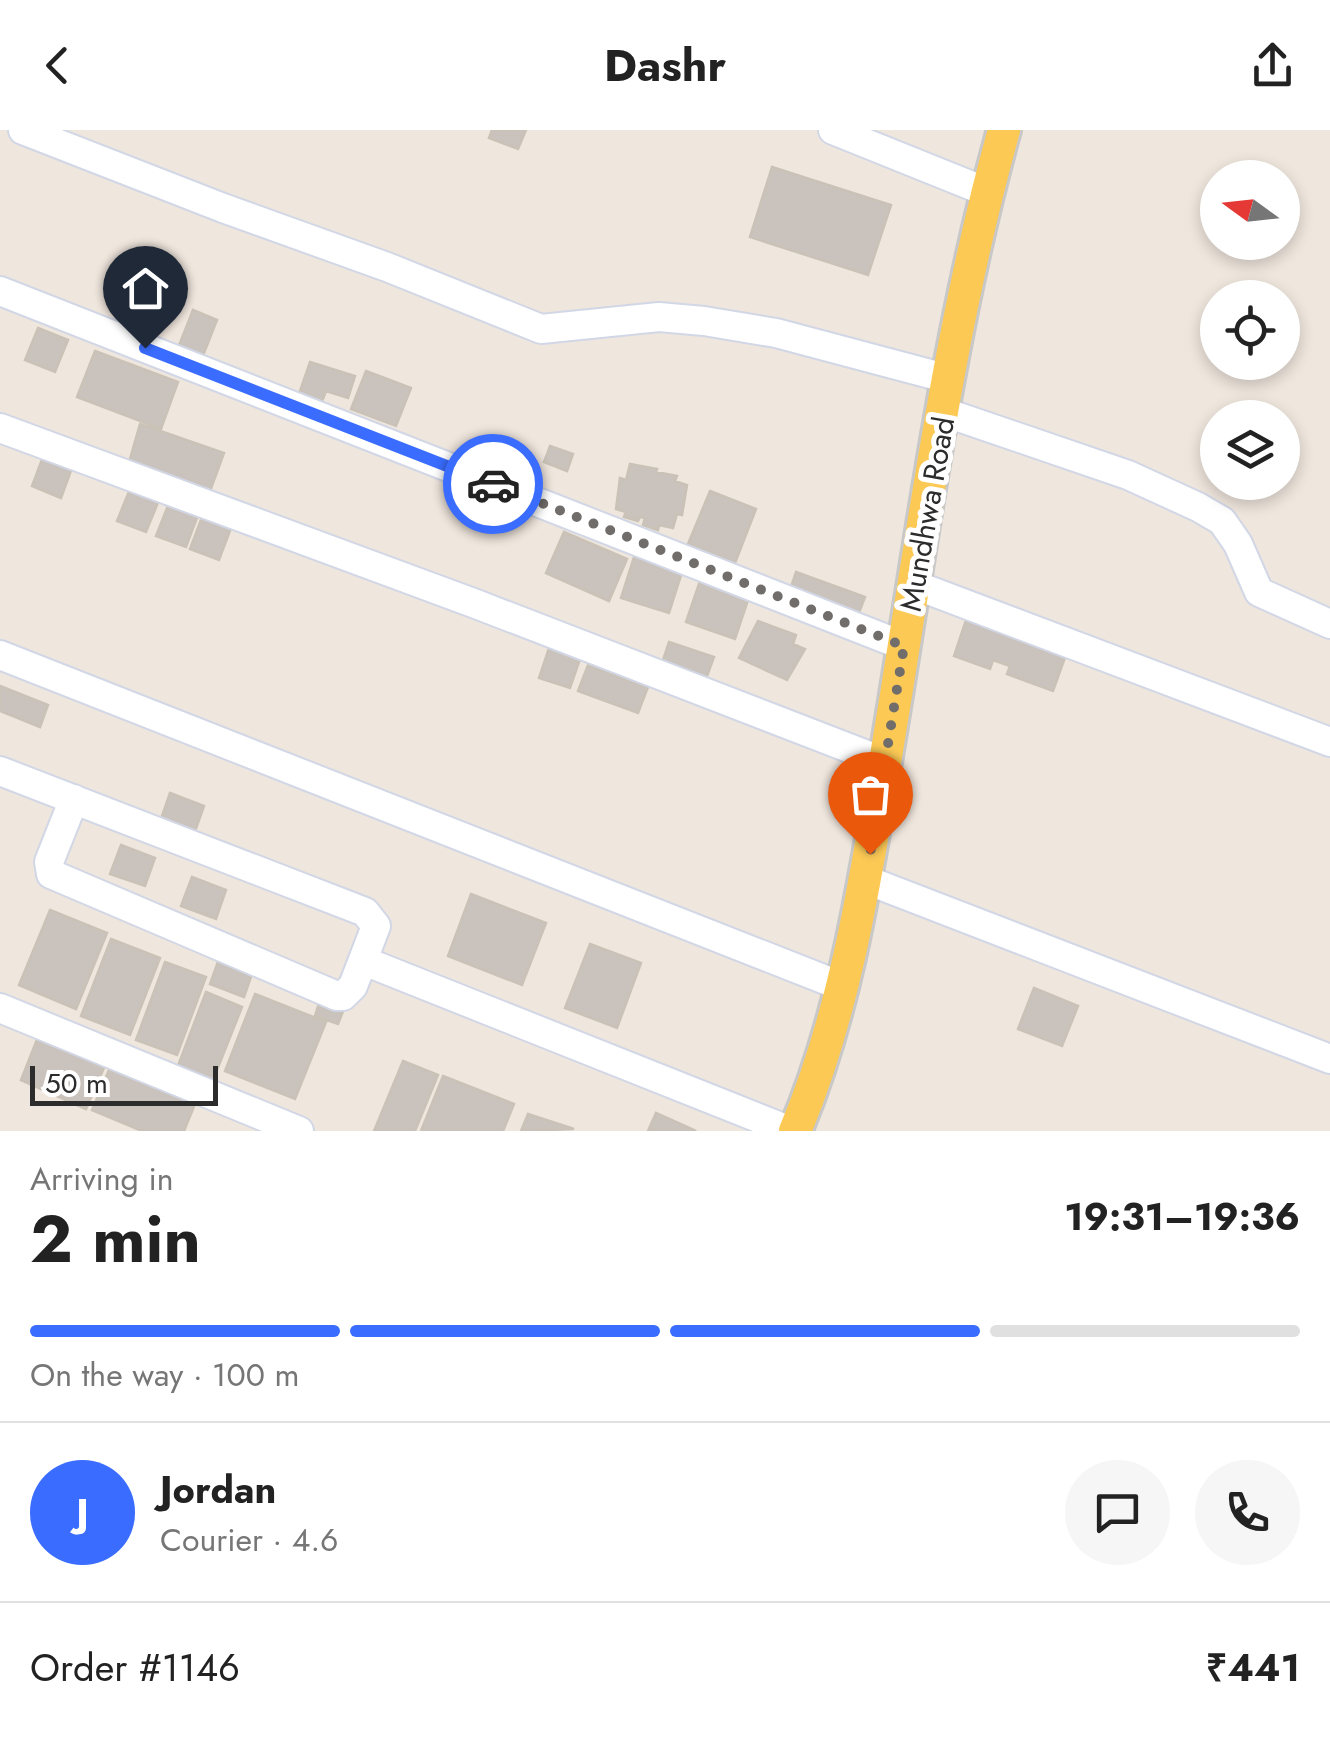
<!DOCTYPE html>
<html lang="en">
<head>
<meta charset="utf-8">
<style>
  :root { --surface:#fff; --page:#f6f6f6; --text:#222; --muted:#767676; --line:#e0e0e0; --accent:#3a6dff }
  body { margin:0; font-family:Jost,sans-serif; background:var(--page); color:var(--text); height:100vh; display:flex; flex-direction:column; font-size:38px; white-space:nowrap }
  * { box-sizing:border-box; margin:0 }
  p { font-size:32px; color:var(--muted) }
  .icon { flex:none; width:55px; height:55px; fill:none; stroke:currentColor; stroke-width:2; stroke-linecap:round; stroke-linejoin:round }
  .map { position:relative; height:1001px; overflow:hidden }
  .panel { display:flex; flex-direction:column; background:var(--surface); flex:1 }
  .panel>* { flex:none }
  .needle { width:65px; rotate:285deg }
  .controls { position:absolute; left:1200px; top:30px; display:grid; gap:20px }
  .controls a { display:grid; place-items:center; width:100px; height:100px; border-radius:50%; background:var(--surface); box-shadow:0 5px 15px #0003; font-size:50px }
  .scale { position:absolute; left:30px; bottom:25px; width:188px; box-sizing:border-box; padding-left:10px; border:5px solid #2c2c2c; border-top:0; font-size:28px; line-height:35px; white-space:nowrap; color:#2c2c2c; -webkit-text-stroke:8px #fff; paint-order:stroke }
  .pin { position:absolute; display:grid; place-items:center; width:85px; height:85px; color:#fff; margin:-102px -42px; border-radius:50% 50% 50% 0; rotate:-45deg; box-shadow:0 0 10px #0007 }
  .pin .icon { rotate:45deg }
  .courier { position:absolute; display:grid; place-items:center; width:100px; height:100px; margin:-50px; border:8px solid #3a6dff; border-radius:50%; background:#fff; color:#222; box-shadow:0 2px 12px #0007 }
  .head em { font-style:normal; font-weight:700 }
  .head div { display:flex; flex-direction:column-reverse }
  .head { display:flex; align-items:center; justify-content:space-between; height:170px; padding:0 30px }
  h1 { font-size:65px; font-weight:700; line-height:75px }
  .bar { display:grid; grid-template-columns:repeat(4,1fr); gap:15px 10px; align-content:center; height:120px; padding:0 30px }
  .bar i { height:12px; border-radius:8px; background:var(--line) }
  .bar .on { background:var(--accent) }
  .bar p { grid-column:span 4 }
  .line { display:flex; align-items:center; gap:25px; padding:0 30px; border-top:2px solid var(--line) }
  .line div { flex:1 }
  .round { display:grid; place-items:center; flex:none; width:105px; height:105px; border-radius:52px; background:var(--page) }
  header { display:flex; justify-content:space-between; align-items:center; height:130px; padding:0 30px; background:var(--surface); font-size:45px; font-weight:700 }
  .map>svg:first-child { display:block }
  .building { fill:#cac3bd; stroke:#cac2b6; stroke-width:2.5 }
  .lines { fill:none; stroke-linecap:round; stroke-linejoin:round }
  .minor-casing { stroke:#d2d7e6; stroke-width:32 }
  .major-casing { stroke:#c8c8c8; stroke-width:38 }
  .minor { stroke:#fff; stroke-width:28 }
  .major { stroke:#fcc955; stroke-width:32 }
  .done { stroke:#706d6a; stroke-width:10; stroke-dasharray:0 18 }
  .route { stroke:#3a6dff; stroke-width:12 }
  .labels { text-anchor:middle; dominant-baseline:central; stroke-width:10; stroke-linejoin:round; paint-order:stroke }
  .street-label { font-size:30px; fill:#2c2c2c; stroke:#fff }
</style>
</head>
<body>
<header><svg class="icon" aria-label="back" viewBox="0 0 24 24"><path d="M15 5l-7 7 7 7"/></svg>Dashr<svg class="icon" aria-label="share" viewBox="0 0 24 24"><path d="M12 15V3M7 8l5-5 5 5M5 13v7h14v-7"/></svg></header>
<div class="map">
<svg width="1330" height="1001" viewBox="0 0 1330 1001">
  <rect width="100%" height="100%" fill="#efe6dd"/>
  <!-- building -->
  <path class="building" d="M 492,0 L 526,0 L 518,19 L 489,8 Z
    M 772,37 L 891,75 L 868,145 L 750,107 Z
    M 144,168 L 164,174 L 161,189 L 139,183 Z
    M 193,180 L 217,190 L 202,228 L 178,218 Z
    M 38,198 L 68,210 L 55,242 L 25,230 Z
    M 95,221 L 178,252 L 161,299 L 77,267 Z
    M 310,232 L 355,246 L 348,268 L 326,261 L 321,274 L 298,267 Z
    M 366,241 L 411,258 L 396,296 L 351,279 Z
    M 140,294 L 224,323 L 209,364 L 128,336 Z
    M 550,316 L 573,324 L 567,341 L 544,332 Z
    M 44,324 L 73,335 L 61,368 L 32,356 Z
    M 630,334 L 657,339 L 656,342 L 677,346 L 675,351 L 687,355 L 682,385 L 677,384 L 673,398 L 659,395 L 658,400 L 643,395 L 645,388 L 640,387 L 638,391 L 624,387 L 626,382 L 616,379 L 620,348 L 626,350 Z
    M 130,359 L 159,370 L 146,402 L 117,391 Z
    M 710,361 L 756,379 L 735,433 L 688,414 Z
    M 169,373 L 198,385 L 186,417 L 156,406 Z
    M 202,387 L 231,398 L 219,430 L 190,419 Z
    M 564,402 L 627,429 L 609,471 L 546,443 Z
    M 635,424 L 683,439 L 669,483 L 621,468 Z
    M 796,442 L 865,467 L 857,488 L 789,463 Z
    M 701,448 L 750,464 L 735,509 L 686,492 Z
    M 967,487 L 1067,522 L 1053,561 L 1007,544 L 1010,536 L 993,530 L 990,539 L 954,526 Z
    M 758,491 L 796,505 L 793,514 L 805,519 L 787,550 L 739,528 Z
    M 669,512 L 714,527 L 703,557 L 659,542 Z
    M 549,518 L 580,529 L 570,558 L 539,548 Z
    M 588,535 L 648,557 L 638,583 L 578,561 Z
    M 0,556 L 48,575 L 40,597 L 0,581 Z
    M 170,663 L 204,676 L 194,704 L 160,692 Z
    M 121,715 L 155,728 L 145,756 L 110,744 Z
    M 192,747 L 226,760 L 216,789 L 181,776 Z
    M 471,764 L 546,793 L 522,855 L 448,826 Z
    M 50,780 L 107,803 L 76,879 L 19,855 Z
    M 111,809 L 160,828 L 130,905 L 81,886 Z
    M 590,814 L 641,833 L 617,898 L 565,878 Z
    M 220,826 L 254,838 L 244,867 L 210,854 Z
    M 165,832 L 206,847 L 177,925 L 136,910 Z
    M 1034,858 L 1078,876 L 1062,916 L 1018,899 Z
    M 206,862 L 242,877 L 211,955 L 176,941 Z
    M 255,864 L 326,892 L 295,969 L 225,941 Z
    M 320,870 L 344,879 L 338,894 L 315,886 Z
    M 40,902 L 106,933 L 86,979 L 21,950 Z
    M 403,931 L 438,945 L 415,1001 L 374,1001 Z
    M 112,933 L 197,969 L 184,1001 L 142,1001 L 92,980 Z
    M 443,946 L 514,974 L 503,1001 L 421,1001 Z
    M 656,983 L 696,1001 L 648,1001 Z
    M 528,984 L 574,999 L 521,1001 Z"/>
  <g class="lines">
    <!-- minor casing -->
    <g class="minor-casing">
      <path id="minor" d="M 23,0 L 223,78 L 387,137 L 541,199 L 659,187 L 704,191 L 776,203 L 949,249
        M 833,0 L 987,62
        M 0,161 L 904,516
        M 944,282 L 1128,345 L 1198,377 L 1222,391 L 1238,414 L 1259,462 L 1330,494
        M 0,298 L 476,474 L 885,632
        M 915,455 L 1330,612
        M 0,525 L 841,856
        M 0,641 L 365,782 L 376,796 L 353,856 L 343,866 L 337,866 L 51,744 L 49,732 L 74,669
        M 864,749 L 1330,929
        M 364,831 L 791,1001
        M 0,878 L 299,1001"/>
    </g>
    <!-- major casing -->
    <g class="major-casing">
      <path id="major" d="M 795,1001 C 845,883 865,752 886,626 C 921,418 947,204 1004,0"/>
    </g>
    <!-- minor -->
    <use href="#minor" class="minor"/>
    <!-- major -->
    <use href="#major" class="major"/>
  </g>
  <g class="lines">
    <!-- done -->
    <path class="done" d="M 493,354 L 904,516 L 870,724"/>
    <!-- route -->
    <path class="route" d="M 145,218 L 493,354"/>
  </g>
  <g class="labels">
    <!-- street labels -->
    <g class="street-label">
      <text transform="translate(927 384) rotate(-80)">Mundhwa Road</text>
    </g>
  </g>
</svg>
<div class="controls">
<a><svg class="needle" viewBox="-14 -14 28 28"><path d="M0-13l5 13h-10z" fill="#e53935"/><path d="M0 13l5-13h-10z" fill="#767676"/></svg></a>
<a><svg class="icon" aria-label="locate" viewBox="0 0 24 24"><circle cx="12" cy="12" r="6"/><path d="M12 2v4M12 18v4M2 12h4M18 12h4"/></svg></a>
<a><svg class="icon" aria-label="layers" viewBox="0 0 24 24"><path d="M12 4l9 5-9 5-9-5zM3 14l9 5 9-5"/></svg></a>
</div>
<div class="scale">50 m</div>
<div class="pin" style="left:870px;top:724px;background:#ea580c"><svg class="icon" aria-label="bag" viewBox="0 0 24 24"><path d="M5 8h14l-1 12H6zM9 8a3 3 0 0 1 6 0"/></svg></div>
<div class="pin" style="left:145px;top:218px;background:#1f2937"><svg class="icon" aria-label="home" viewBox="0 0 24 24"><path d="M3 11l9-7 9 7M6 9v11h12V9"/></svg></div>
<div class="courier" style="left:493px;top:354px"><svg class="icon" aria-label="car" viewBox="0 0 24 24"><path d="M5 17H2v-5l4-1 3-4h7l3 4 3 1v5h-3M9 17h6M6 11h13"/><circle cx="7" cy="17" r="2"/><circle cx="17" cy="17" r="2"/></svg></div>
</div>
<section class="panel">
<div class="head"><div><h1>2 min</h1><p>Arriving in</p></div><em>19:31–19:36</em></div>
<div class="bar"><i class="on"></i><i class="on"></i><i class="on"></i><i></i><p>On the way · 100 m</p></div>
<div class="line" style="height:180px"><b class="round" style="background:var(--accent);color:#fff">J</b><div><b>Jordan</b><p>Courier · 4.6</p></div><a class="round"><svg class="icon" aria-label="chat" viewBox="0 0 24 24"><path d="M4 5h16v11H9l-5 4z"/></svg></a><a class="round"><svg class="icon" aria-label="phone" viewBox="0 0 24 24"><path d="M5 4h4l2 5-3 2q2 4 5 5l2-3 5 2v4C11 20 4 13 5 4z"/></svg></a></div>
<div class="line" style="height:130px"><div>Order #1146</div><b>₹441</b></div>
</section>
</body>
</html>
